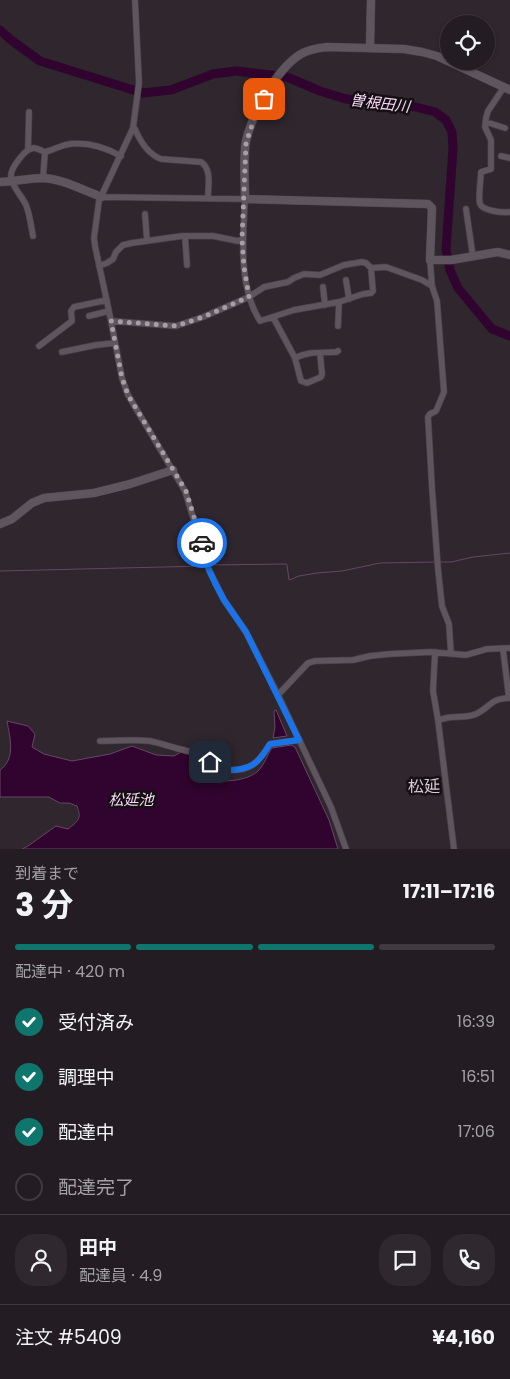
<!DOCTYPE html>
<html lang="ja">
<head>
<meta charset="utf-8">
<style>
  :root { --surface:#231c22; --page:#2f292f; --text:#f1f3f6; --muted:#a3a1a5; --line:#403a40; --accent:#0f766e }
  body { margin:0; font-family:Poppins,"Noto Sans JP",sans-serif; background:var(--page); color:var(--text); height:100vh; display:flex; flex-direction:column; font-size:19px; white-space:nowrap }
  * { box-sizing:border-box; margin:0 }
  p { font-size:16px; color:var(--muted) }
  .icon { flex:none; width:28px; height:28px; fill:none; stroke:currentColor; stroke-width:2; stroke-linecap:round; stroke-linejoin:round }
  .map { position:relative; height:849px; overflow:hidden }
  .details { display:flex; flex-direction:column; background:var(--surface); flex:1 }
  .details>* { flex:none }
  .fabs { position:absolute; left:440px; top:15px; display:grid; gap:10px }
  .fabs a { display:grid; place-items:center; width:55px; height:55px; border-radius:50%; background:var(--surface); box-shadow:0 1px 4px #0004,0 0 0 1px var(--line); font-size:25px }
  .pin { position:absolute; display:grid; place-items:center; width:42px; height:42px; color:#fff; margin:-21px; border-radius:10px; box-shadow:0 2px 8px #0006 }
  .courier { position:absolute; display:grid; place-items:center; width:50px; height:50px; margin:-25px; border:4px solid #1a73e8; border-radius:50%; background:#fff; color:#222; box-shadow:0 1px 6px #0007 }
  .overview em { font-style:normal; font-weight:700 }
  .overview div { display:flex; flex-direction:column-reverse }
  .overview { display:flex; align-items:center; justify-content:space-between; height:85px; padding:0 15px }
  h1 { font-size:32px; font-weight:700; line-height:38px }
  .bar { display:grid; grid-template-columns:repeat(4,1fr); gap:8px 5px; align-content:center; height:60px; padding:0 15px }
  .bar i { height:6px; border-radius:4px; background:var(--line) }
  .bar .selected { background:var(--accent) }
  .bar p { grid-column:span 4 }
  .line { display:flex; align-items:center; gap:12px; padding:0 15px; border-top:1px solid var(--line) }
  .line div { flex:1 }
  .round { display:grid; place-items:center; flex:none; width:52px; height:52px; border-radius:20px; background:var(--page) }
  ol { padding:0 15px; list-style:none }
  li { display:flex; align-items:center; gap:15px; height:55px }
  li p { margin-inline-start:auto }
  li .icon { padding:5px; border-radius:50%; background:var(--accent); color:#fff; stroke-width:4 }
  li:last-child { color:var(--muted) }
  li i { width:28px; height:28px; border:2px solid var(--line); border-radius:50% }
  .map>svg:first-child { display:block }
  .water { fill:#30042e; stroke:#674665 }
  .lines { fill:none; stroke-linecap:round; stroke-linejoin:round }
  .stream { stroke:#674665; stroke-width:1 }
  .river { stroke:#30042e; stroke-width:9 }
  .street-casing { stroke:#494148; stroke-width:7 }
  .secondary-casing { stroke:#494148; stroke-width:9 }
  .street { stroke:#5f555e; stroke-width:5.5 }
  .secondary { stroke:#5f555e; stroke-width:8 }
  .done { stroke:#a69fa5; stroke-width:5; stroke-dasharray:0 9 }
  .route { stroke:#1a73e8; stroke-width:6 }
  .labels { text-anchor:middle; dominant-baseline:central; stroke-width:5; stroke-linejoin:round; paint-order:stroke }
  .water-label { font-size:15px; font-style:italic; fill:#f9d5f5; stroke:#151014 }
  .quarter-label { font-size:16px; fill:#d7cad5; stroke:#151014 }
</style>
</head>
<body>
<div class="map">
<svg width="510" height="849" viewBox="0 0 510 849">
  <rect width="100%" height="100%" fill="#2f262e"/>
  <!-- water -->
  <path class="water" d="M 276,710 L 287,736 L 273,738 L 275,727 L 274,711 Z
    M 7,721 L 28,726 L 35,734 L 32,747 L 44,754 L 72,761 L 110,754 L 132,746 L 156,755 L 174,756 L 181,752 L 195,755 C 198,762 201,771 207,775 C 219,785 247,781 258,771 C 265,764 267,755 272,748 L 291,745 L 295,747 L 329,820 L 338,849 L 22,849 L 28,846 L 56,826 L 68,829 C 78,821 82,819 77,806 L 69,803 L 60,803 L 49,797 L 0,797 L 0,770 C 16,759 10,738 7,721 Z"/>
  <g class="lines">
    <!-- stream -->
    <path class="stream" d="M 440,562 L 451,562 L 473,557 L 510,553
      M 211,565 L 286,564 L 287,565 L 289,580 L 299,576 L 317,573 L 342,571 L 380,563 L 436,562
      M 0,571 L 204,566"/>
    <!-- river -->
    <path class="river" d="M 0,30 L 11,40 L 40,61 L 143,93 L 171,90 L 213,74 L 236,71 L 287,77 L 320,91 L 346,99 L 416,107 L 435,112 L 446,120 L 452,132 L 453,148 L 446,250 L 450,270 L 458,288 L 492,329 L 510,336"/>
    <!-- street casing -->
    <g class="street-casing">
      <path id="street" d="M 135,0 L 139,83 L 133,128 L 99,201 L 94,238 L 95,246 L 109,311 L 122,378 L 128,395 L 185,491 L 209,570 L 224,600 L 246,632 L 278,695 L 331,807 L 346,849
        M 504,87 L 488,111 L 486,118 L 485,127 L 491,140 L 491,169 L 481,172 C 481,178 478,199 480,204 C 483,211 503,213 510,212
        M 486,122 L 505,128
        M 133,128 L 135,129 C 140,141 148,154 161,159 L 201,162 C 212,169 208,186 208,198
        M 28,150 L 29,112
        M 501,156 L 510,158
        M 43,178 L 45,152
        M 102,197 L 245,199 C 243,239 238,286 260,321 L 294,310 L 339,302 L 363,294 L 371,293 L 373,291 L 371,268 L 386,267 L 422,280 L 432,286
        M 466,209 L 473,257
        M 145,214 L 147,241
        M 33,236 C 31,226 30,215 26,205 C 22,196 12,187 11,177 C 10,169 25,148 34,148 C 37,148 42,151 45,152 C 52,150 58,147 65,145 C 83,141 104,147 121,156
        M 185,236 L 187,265
        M 430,260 L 432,286 L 437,301 L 444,392 L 436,411 L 430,414 L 428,417 L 432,488 L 438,569 L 442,606 L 449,624 L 451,654
        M 99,266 L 107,263 L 113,259 L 116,252 L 123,245 L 132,243 L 182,236 L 213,236 L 238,241 L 243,239
        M 346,280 L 349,299
        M 323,287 L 325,305
        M 89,316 L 109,311
        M 273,317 L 295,358 L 301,381 L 307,383 L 321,377 L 322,374 L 320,353
        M 111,321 L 176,326 L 203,317 L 249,297 L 264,287 L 288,282 L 294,278 L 304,274 L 320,275 L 344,265 L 362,262 L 366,263 L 371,268
        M 338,326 L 339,302
        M 39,346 L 72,321 L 71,311 L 74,307 L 107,300
        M 62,352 L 96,345 L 115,343
        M 295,358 C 308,351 322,353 336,352 L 338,351
        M 503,649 L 509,698
        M 435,652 L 433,691 L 438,720
        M 278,695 L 308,663 L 315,661 L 353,660 L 370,656 L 389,654 L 431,652 L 466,655 L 487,649 L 510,648
        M 100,741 C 117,741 134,739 150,741 C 161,743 173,748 184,750 C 188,752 194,751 199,752 C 210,757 214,770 227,770 C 251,771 258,763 270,744 L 299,740
        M 454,849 L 438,720 C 443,719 448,717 454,717 C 462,716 469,718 478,713 C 493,705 489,699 510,698"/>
    </g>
    <!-- secondary casing -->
    <g class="secondary-casing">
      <path id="secondary" d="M 370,48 L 371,0
        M 510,90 L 437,56 L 422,52 L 404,49 L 327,47 C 318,48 308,50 301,54 C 277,68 252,115 246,141 C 243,156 245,182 245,199 L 428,204 L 432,208 L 430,260 L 451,260 L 498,252 L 510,255
        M 0,182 C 14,182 28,178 43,178 C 63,179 82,190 102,197
        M 0,524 L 12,519 L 32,503 L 44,498 L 94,493 L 130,484 L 173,470"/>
    </g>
    <!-- street -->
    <use href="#street" class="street"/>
    <!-- secondary -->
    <use href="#secondary" class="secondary"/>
  </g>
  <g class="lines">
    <!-- done -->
    <path class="done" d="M 202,543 L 186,491 L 128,395 L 122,378 L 111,321 L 176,326 L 203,317 L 249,297 L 244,267 L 242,239 L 246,143 L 256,113 L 264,99"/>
    <!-- route -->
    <path class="route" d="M 202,543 L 209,570 L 216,585 L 224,600 L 246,632 L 299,740 L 270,744 C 265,751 262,758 255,763 C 248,769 230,772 221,769 C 217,768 214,765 210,762"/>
  </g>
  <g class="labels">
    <!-- water labels -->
    <g class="water-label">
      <text transform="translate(380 103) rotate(7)">曽根田川</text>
      <text x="131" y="799">松延池</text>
    </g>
    <!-- quarter labels -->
    <g class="quarter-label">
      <text x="424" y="786">松延</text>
    </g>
  </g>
</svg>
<div class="fabs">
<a><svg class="icon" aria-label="locate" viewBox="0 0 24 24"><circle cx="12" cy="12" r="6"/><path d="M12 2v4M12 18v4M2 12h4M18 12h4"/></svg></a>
</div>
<div class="pin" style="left:264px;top:99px;background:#ea580c"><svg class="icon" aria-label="bag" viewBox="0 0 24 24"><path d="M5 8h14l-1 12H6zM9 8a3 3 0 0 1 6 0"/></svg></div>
<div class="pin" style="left:210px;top:762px;background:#1f2937"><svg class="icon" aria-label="home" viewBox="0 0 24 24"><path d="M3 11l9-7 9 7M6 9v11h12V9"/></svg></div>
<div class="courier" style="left:202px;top:543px"><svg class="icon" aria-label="car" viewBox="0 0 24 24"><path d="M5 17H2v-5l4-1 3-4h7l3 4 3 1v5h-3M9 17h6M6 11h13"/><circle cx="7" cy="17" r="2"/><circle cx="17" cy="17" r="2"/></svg></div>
</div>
<section class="details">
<div class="overview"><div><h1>3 分</h1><p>到着まで</p></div><em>17:11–17:16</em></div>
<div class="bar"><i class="selected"></i><i class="selected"></i><i class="selected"></i><i></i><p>配達中 · 420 m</p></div>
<ol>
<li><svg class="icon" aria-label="check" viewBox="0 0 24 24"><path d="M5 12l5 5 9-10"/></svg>受付済み<p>16:39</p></li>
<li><svg class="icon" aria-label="check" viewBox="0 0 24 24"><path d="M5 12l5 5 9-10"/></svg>調理中<p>16:51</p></li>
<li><svg class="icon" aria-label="check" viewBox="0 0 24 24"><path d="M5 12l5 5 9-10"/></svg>配達中<p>17:06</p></li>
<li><i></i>配達完了</li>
</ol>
<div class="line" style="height:90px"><a class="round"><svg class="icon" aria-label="person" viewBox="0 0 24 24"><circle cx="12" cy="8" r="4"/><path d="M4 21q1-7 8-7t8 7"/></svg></a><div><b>田中</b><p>配達員 · 4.9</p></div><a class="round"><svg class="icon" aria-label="chat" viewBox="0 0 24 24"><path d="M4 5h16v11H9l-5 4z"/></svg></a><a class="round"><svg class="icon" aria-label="phone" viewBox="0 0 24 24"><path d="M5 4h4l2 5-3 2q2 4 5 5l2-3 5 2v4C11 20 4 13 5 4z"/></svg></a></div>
<div class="line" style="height:65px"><div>注文 #5409</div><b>¥4,160</b></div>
</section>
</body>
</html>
